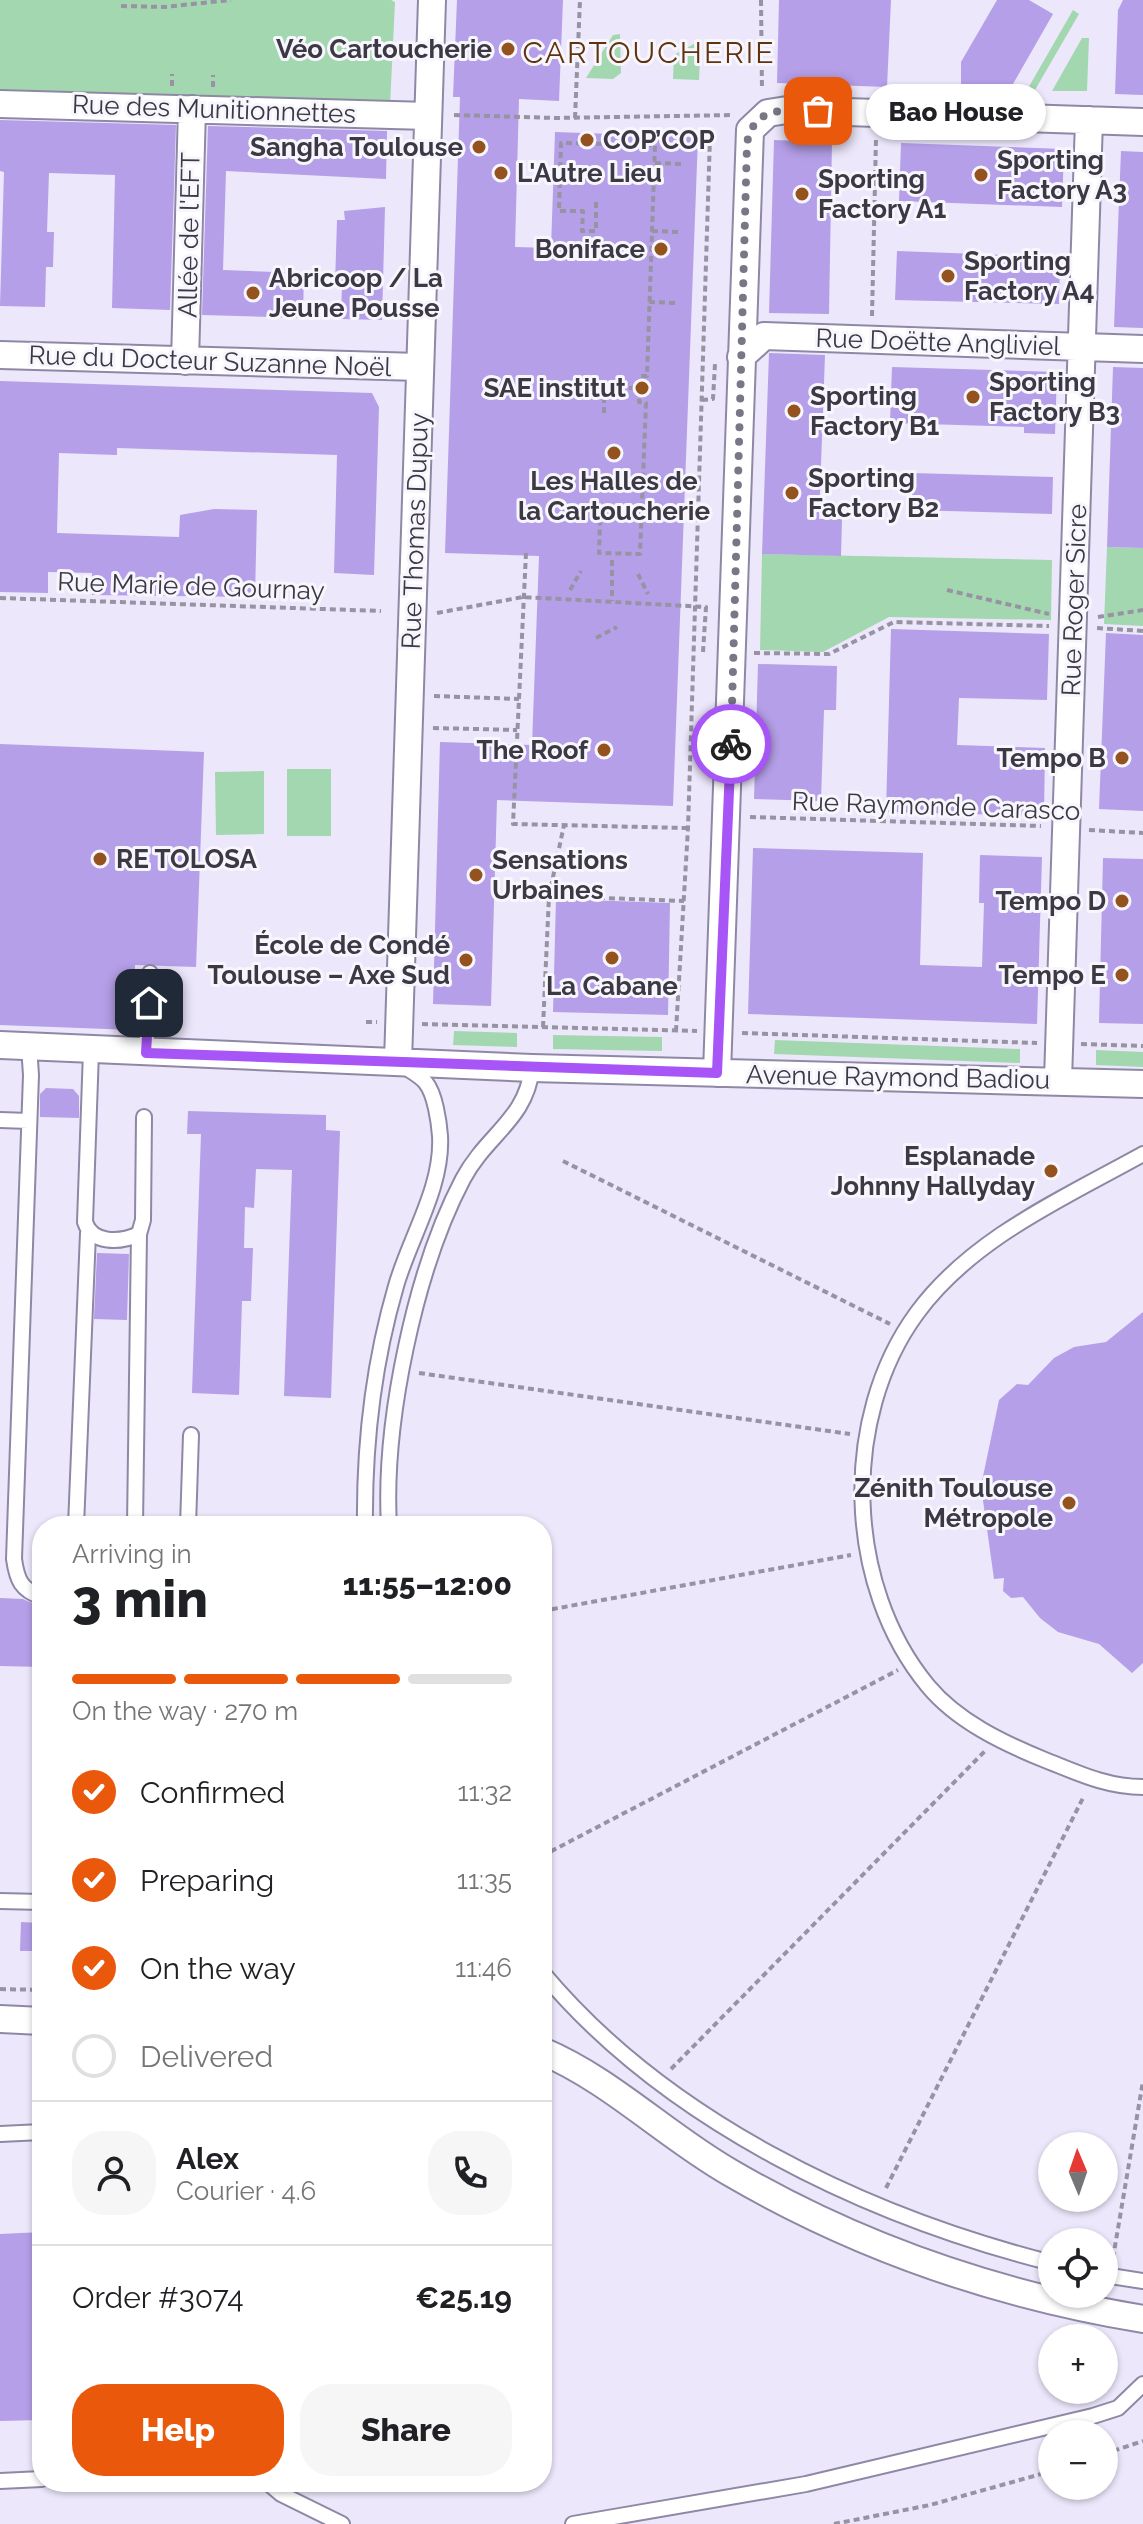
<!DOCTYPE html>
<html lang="en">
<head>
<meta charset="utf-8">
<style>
  :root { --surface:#fff; --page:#f6f6f6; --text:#202124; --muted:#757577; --line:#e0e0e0; --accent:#ea580c }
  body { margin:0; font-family:Raleway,sans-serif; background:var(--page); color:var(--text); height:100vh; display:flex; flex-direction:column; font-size:30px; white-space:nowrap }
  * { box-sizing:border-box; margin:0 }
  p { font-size:26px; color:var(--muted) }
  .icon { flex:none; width:44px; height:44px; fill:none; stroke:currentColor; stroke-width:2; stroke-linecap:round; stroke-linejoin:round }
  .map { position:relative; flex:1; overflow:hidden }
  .side { position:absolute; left:32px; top:1516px; width:520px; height:976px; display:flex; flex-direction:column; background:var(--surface); border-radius:32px; box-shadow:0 2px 6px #0004 }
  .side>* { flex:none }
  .needle { width:52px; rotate:358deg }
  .controls { position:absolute; left:1038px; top:2132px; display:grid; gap:16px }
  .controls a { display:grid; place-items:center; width:80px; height:80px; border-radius:50%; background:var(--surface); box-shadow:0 2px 6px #0004; font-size:40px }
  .pin { position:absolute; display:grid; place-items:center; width:68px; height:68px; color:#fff; margin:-34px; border-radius:16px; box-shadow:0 4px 12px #0006 }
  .courier { position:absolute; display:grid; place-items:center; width:80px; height:80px; margin:-40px; border:6px solid #a855f7; border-radius:50%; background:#fff; color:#222; box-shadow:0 2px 10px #0007 }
  .bubble { position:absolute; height:56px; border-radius:28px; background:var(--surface); box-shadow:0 2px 6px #0004; font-size:26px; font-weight:800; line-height:56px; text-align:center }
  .summary em { font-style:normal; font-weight:800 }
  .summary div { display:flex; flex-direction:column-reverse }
  .summary { display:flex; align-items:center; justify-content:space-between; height:136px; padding:0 40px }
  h1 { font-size:52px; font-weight:800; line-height:60px }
  .bar { display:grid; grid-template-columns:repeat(4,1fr); gap:12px 8px; align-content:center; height:96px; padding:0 40px }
  .bar i { height:10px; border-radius:6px; background:var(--line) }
  .bar .current { background:var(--accent) }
  .bar p { grid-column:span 4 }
  .line { display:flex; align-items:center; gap:20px; padding:0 40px; border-top:2px solid var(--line) }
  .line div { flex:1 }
  .round { display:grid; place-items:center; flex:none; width:84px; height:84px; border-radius:32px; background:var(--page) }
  ol { padding:0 40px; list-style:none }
  li { display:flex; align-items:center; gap:24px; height:88px }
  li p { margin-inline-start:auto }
  li .icon { padding:8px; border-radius:50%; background:var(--accent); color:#fff; stroke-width:4 }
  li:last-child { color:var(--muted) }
  li i { width:44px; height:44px; border:4px solid var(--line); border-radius:50% }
  .cta { display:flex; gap:16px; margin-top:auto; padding:16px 40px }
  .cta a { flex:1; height:92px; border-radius:32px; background:var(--accent); color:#fff; font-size:32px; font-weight:800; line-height:92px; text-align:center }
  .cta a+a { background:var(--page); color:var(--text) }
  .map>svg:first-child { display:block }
  .green { fill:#a3d7b0 }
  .building { fill:#b59fe8 }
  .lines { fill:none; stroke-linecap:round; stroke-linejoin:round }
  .lane-casing { stroke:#8f88a5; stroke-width:18 }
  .street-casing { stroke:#8f88a5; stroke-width:30 }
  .path { stroke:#9793a3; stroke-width:4; stroke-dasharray:6 4; stroke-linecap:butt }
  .lane { stroke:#fff; stroke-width:14 }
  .street { stroke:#fff; stroke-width:26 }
  .done { stroke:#7a7685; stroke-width:8; stroke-dasharray:0 14.4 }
  .route { stroke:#a855f7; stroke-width:10 }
  .poi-dot { fill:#94521f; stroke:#f8f6fd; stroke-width:3 }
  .labels { text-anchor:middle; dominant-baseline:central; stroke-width:6; stroke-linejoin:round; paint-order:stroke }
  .poi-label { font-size:26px; font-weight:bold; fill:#3c3945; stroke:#f8f6fd; text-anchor:end }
  .street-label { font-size:26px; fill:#3c3945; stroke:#f8f6fd }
  .quarter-label { font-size:30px; letter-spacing:2px; fill:#603310; stroke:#f8f6fd }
</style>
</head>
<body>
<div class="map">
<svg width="1143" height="2524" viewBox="0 0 1143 2524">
  <rect width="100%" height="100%" fill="#ece7fb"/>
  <!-- green -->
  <path class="green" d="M 0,0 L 391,0 L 395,2 L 390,106 L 0,92 Z
    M 1073,10 L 1079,14 L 1035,90 L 1027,90 Z
    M 620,34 L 621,73 L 613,79 L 586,78 L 613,35 Z
    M 1082,38 L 1089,38 L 1087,91 L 1052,91 Z
    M 701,40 L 699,80 L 673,79 L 674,55 Z
    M 1107,547 L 1143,548 L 1143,626 L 1104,624 Z
    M 762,554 L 1052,560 L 1051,620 L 889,617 L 823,652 L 760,650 Z
    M 287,769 L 331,769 L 331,836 L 287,836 Z
    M 264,771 L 264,834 L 216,835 L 215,772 Z
    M 454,1031 L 517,1033 L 517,1047 L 453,1045 Z
    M 553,1035 L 662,1037 L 662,1051 L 553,1049 Z
    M 775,1040 L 1020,1049 L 1020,1063 L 774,1054 Z
    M 1096,1050 L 1143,1052 L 1143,1067 L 1096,1065 Z"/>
  <!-- building -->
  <path class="building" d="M 457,0 L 563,0 L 559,101 L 519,99 L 515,247 L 551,248 L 555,132 L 698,137 L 673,806 L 497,800 L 491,1006 L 433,1004 L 440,742 L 532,745 L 539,556 L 445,553 L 460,97 L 453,97 Z
    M 779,0 L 891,0 L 887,87 L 777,83 Z
    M 997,0 L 1029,0 L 1053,14 L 1009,91 L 961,89 L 961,62 Z
    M 1123,0 L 1143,0 L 1143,95 L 1115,94 L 1118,10 Z
    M 0,120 L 176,125 L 170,310 L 112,308 L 115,175 L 49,173 L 47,232 L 54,232 L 53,267 L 46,267 L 45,307 L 0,306 L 4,172 L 0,171 Z
    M 208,126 L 387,131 L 386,179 L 226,171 L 223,270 L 304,273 L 303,318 L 202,315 Z
    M 774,140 L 832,142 L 829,314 L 769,313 Z
    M 901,143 L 1064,149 L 1062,207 L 899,201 Z
    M 1121,151 L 1143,152 L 1143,328 L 1114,327 Z
    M 385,207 L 382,320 L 341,319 L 342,285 L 335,285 L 337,220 L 345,220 L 344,211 Z
    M 897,251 L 1060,257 L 1059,304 L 895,300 Z
    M 769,353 L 825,355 L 819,519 L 842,519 L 841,556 L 762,554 Z
    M 892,367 L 1057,372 L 1055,434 L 1024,433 L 1024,427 L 890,423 Z
    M 1113,367 L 1143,368 L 1143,548 L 1107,547 Z
    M 0,381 L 372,393 L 379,407 L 374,575 L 334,573 L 337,455 L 117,448 L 117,455 L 59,453 L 57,533 L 179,537 L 180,515 L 214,509 L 257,510 L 255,597 L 92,595 L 92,573 L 48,572 L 48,593 L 0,592 Z
    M 912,473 L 1053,477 L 1052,514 L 912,510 Z
    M 891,629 L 1049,634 L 1047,700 L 959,698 L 957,745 L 1045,748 L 1044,816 L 886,812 Z
    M 1106,633 L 1143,635 L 1143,811 L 1099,809 Z
    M 758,664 L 837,666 L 836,710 L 824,710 L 821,801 L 754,799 Z
    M 0,744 L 204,752 L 196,967 L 135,965 L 133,1030 L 0,1025 Z
    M 753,848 L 923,853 L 920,965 L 982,967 L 984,903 L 979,903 L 980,855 L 1042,857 L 1037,1024 L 748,1014 Z
    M 1103,858 L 1143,859 L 1143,1024 L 1099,1023 Z
    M 556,899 L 670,903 L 668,1015 L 553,1012 Z
    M 46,1088 L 73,1089 L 79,1096 L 79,1118 L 40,1117 L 40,1094 Z
    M 188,1111 L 326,1115 L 326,1130 L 340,1131 L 331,1398 L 284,1396 L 292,1170 L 256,1169 L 254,1208 L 245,1207 L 244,1248 L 253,1248 L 251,1301 L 242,1301 L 239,1395 L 192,1393 L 201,1134 L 187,1134 Z
    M 97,1253 L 129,1254 L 127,1320 L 94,1319 Z
    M 1143,1312 L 1143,1663 L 1132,1673 L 1099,1644 L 1058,1632 L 1040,1618 L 1023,1597 L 1011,1598 L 1003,1591 L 1004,1578 L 994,1579 L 981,1486 L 999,1400 L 1017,1384 L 1028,1385 L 1054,1358 L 1074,1347 L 1106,1342 Z
    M 0,1598 L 23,1599 L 38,1606 L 37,1615 L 42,1616 L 42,1667 L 0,1666 Z
    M 21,1922 L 42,1923 L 42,1951 L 20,1951 Z
    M 42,2232 L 42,2420 L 0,2421 L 0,2234 Z"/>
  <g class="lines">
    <!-- lane casing -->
    <g class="lane-casing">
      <path id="lane" d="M 29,1046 L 31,1075 L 14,1559 C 17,1580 21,1590 42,1597
        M 91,1051 L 85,1222 C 92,1244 120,1243 139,1234 L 143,1220 L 144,1117
        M 146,1053 L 150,973
        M 0,1120 L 29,1121
        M 1143,1154 C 1064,1198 972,1238 917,1313 C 840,1418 845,1586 928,1686 C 957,1721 1003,1743 1045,1760 C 1078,1773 1107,1787 1143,1787
        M 76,1526 L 88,1233
        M 135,1526 L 139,1234
        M 188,1526 L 191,1435
        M 365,1526 C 364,1444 373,1365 396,1286 C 410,1237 443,1187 440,1136 C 439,1122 435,1094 426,1083 C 421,1076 409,1070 402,1065
        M 389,1526 C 383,1423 415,1270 463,1179 C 487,1134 526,1120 532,1068
        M 0,1901 L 42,1902
        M 542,1972 C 666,2121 866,2216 1052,2263
        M 0,2134 L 42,2132
        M 1104,2275 L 1143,2281
        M 0,2481 L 42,2479
        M 267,2482 L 281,2494 L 342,2524
        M 573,2524 L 806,2484 L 1093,2416 L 1118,2408 L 1143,2384"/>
    </g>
    <!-- street casing -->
    <g class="street-casing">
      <path id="street" d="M 0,104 L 428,116
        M 0,355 L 419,367
        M 741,357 L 764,336 L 1143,349
        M 185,361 L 192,109
        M 0,1045 L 532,1068 L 1143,1084
        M 398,1062 L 432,0
        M 717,1073 L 750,130 L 768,113 L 787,110 L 1143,122
        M 1058,1080 L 1089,120
        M 0,2019 L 42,2021
        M 542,2051 C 611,2080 666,2136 731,2173 C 858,2247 998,2295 1143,2319"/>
    </g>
    <!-- path -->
    <path class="path" d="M 761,0 L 762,90
      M 121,6 L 164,7 L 231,0
      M 172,86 L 172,74
      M 213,87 L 213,75
      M 454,115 L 556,118 L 733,115
      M 575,118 L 580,0
      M 655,163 L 682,164
      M 596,202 L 596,231 L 582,231 L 583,211 L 559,211 L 561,143 L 655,145 L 647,376 L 640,376 L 639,402 L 646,403 L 640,554 L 599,553 L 600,523
      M 652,231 L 680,232
      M 649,302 L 677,303
      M 872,316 L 876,138
      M 702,400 L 713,399 L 715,364
      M 604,413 L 604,388 L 639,388
      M 526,553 L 513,824 L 687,828
      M 612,560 L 612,601
      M 638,574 L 648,594
      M 570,590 L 581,571
      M 947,590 L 1049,614
      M 0,598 L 381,611
      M 437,613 L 523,597 L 706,607 L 703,652
      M 1098,617 L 1143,610
      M 1097,628 L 1143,631
      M 596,638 L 617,627
      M 754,653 L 829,654 L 894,622 L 1049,626
      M 434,696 L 519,699
      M 433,728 L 517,730
      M 750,817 L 1041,826
      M 1089,830 L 1143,833
      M 549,896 L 684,901
      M 366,1022 L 377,1022
      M 422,1024 L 697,1031
      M 543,1027 L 549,896 L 564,825
      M 676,1031 L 688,828 L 710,137
      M 742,1033 L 1037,1043
      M 1081,1044 L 1143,1046
      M 563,1161 L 890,1324
      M 419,1373 L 850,1434
      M 883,1484 L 924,1487
      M 542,1611 L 851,1555
      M 542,1856 L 898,1670
      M 0,1989 L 42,1990
      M 671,2069 L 985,1751
      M 886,2188 L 1084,1796
      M 1113,2258 L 1143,2081
      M 1104,2454 L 1143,2441
      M 834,2524 L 930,2505 L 1052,2471"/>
    <!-- lane -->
    <use href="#lane" class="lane"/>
    <!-- street -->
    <use href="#street" class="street"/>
  </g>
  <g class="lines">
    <!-- done -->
    <path class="done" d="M 731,744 L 747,143 C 754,105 787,110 818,111"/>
    <!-- route -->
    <path class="route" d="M 149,1003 L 146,1053 L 717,1073 L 731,744"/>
  </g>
  <!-- markers -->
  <g class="poi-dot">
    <circle cx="508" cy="49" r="8"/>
    <circle cx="587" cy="140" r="8"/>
    <circle cx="479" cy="147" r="8"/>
    <circle cx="501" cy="173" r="8"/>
    <circle cx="981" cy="175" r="8"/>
    <circle cx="802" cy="194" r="8"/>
    <circle cx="661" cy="249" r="8"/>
    <circle cx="948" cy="276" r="8"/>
    <circle cx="253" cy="293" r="8"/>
    <circle cx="642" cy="388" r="8"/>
    <circle cx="973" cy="397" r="8"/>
    <circle cx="794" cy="411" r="8"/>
    <circle cx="614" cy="453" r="8"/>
    <circle cx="792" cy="493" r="8"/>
    <circle cx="604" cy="750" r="8"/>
    <circle cx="1122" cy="758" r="8"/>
    <circle cx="100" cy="859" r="8"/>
    <circle cx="476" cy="875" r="8"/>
    <circle cx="1122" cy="901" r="8"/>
    <circle cx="612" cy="958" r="8"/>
    <circle cx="466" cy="960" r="8"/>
    <circle cx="1122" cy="975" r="8"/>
    <circle cx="1051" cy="1171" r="8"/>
    <circle cx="1069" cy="1503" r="8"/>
  </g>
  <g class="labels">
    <!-- poi labels -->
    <g class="poi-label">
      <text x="492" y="49">Véo Cartoucherie</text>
      <text x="603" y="140" text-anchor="start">COP’COP</text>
      <text x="463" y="147">Sangha Toulouse</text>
      <text x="997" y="160" text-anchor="start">Sporting<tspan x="997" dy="30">Factory A3</tspan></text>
      <text x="517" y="173" text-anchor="start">L'Autre Lieu</text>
      <text x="818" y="179" text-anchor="start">Sporting<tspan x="818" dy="30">Factory A1</tspan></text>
      <text x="645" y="249">Boniface</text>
      <text x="964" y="261" text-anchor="start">Sporting<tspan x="964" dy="30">Factory A4</tspan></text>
      <text x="269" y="278" text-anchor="start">Abricoop / La<tspan x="269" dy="30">Jeune Pousse</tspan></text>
      <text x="989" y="382" text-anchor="start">Sporting<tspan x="989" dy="30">Factory B3</tspan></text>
      <text x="626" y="388">SAE institut</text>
      <text x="810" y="396" text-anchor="start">Sporting<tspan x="810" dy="30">Factory B1</tspan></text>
      <text x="808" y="478" text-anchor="start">Sporting<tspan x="808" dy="30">Factory B2</tspan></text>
      <text x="614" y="481" text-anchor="middle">Les Halles de<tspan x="614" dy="30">la Cartoucherie</tspan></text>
      <text x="588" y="750">The Roof</text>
      <text x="1106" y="758">Tempo B</text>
      <text x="116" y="859" text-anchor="start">RE TOLOSA</text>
      <text x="492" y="860" text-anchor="start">Sensations<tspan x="492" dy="30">Urbaines</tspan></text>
      <text x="1106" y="901">Tempo D</text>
      <text x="450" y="945">École de Condé<tspan x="450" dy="30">Toulouse – Axe Sud</tspan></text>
      <text x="1106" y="975">Tempo E</text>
      <text x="612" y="986" text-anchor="middle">La Cabane</text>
      <text x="1035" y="1156">Esplanade<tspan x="1035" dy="30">Johnny Hallyday</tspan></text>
      <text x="1053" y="1488">Zénith Toulouse<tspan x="1053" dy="30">Métropole</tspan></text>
    </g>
    <!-- street labels -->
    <g class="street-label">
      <text transform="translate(214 109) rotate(2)">Rue des Munitionnettes</text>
      <text transform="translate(189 235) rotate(-89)">Allée de l'EFT</text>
      <text transform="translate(938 342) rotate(2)">Rue Doëtte Angliviel</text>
      <text transform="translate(210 361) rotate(2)">Rue du Docteur Suzanne Noël</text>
      <text transform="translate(415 531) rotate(-88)">Rue Thomas Dupuy</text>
      <text transform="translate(191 586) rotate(2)">Rue Marie de Gournay</text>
      <text transform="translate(1074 600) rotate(-88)">Rue Roger Sicre</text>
      <text transform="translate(936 806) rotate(2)">Rue Raymonde Carasco</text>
      <text transform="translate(898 1077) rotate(1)">Avenue Raymond Badiou</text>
    </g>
    <!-- quarter labels -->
    <g class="quarter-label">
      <text x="649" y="52">CARTOUCHERIE</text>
    </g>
  </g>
</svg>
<div class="controls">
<a><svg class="needle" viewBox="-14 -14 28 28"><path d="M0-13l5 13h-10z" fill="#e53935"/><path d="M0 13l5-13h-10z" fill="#757577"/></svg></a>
<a><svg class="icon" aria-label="locate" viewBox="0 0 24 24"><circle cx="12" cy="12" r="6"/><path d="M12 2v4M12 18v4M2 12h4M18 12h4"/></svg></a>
<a>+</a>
<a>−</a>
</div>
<div class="pin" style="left:818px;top:111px;background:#ea580c"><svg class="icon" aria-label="bag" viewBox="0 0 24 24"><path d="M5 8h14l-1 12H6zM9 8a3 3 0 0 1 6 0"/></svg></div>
<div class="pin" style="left:149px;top:1003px;background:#1f2937"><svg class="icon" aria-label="home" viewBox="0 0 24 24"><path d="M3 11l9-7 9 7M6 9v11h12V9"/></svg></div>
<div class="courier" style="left:731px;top:744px"><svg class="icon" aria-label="bike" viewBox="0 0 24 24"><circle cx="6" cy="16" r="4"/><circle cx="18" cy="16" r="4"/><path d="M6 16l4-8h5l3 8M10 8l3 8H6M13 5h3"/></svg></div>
<div class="bubble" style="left:866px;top:84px;width:180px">Bao House</div>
<section class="side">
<div class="summary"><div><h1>3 min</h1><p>Arriving in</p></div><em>11:55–12:00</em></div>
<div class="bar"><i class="current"></i><i class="current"></i><i class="current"></i><i></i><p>On the way · 270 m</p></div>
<ol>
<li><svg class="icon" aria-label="check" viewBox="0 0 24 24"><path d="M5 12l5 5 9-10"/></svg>Confirmed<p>11:32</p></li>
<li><svg class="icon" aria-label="check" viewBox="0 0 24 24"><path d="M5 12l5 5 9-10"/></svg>Preparing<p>11:35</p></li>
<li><svg class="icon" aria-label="check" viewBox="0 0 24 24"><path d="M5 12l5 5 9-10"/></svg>On the way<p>11:46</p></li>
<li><i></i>Delivered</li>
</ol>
<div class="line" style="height:144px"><a class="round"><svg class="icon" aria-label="person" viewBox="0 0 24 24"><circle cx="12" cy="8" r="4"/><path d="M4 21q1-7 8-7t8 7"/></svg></a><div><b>Alex</b><p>Courier · 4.6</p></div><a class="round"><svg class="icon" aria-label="phone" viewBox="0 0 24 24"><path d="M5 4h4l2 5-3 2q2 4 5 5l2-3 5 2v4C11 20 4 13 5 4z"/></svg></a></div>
<div class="line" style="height:104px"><div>Order #3074</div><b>€25.19</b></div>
<div class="cta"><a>Help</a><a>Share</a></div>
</section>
</div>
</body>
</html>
